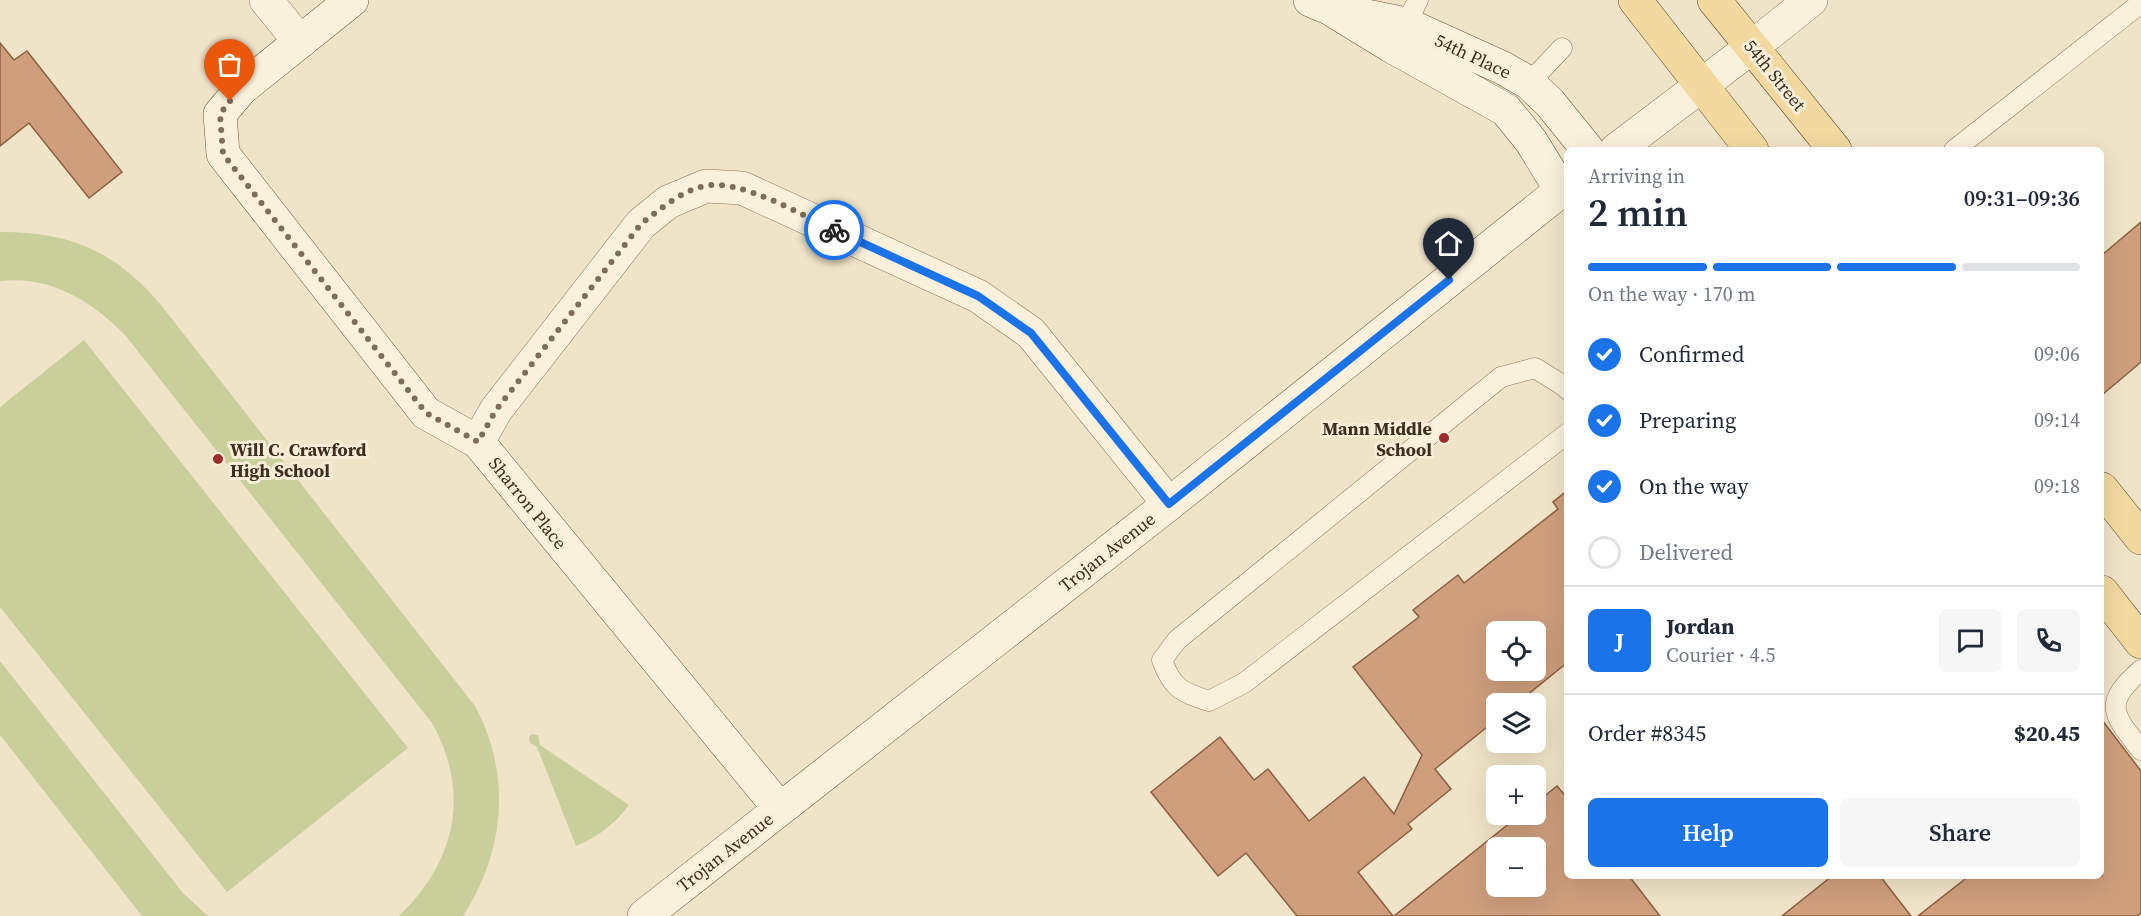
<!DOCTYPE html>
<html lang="en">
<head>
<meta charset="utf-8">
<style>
  :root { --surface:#fff; --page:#f6f6f7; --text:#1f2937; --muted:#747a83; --line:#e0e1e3; --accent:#1a73e8 }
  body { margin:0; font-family:"Source Serif 4",serif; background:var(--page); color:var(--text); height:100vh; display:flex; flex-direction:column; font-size:22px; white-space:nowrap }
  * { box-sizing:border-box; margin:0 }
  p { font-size:20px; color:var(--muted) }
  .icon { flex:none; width:33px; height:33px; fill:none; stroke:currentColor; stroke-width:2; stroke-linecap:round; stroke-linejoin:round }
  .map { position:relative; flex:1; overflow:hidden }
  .panel { position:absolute; left:1564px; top:147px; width:540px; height:732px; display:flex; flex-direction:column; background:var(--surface); border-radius:9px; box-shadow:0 6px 24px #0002 }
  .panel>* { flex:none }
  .controls { position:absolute; left:1486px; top:621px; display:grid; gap:12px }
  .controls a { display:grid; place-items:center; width:60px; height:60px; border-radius:9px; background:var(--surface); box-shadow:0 6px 24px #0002; font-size:30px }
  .pin { position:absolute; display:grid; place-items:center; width:51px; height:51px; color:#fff; margin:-62px -26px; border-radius:50% 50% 50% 0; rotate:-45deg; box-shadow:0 0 6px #0007 }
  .pin .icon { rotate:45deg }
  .courier { position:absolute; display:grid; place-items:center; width:60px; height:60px; margin:-30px; border:4px solid #1a73e8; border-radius:50%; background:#fff; color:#222; box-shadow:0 2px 8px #0007 }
  .headline em { font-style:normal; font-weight:600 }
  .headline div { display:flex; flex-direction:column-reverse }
  .headline { display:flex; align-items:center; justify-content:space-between; height:102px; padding:0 24px }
  h1 { font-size:39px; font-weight:600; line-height:45px }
  .bar { display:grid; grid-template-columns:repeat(4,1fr); gap:9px 6px; align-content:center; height:72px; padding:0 24px }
  .bar i { height:8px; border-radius:4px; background:var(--line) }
  .bar .on { background:var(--accent) }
  .bar p { grid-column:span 4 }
  .line { display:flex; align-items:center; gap:15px; padding:0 24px; border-top:2px solid var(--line) }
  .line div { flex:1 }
  .round { display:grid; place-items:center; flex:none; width:63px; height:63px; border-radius:9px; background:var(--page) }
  ol { padding:0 24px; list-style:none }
  li { display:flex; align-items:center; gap:18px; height:66px }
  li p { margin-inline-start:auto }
  li .icon { padding:6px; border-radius:50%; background:var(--accent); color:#fff; stroke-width:4 }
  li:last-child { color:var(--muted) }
  li i { width:33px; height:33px; border:3px solid var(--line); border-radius:50% }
  .cta { display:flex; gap:12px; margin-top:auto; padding:12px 24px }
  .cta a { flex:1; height:69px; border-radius:9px; background:var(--accent); color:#fff; font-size:24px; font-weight:600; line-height:69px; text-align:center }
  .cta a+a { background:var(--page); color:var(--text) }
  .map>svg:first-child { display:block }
  .green { fill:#c9cf9b }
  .building { fill:#cf9f7d; stroke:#8d5f41; stroke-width:1.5; fill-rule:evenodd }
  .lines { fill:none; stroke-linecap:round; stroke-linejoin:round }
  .lane-casing { stroke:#8d765c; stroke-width:21 }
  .street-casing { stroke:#8d765c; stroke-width:34 }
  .secondary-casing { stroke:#6f573f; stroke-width:34 }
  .primary-casing { stroke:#5b4430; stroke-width:34 }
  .lane { stroke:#faf1dc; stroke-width:20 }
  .street { stroke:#faf1dc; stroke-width:33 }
  .secondary { stroke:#faf1dc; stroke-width:33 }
  .primary { stroke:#f3d9a0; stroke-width:33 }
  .done { stroke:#7c6e5b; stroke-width:6; stroke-dasharray:0 10.8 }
  .route { stroke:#1a73e8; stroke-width:8 }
  .poi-dot { fill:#9e2a2b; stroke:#f7eed8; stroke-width:2 }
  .labels { text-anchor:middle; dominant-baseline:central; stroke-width:6; stroke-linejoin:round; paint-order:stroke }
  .street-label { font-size:18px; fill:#3d2e20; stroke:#f7eed8 }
  .poi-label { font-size:18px; font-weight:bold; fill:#3d2e20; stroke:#f7eed8; text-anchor:end }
</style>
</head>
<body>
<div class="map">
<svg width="2141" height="916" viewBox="0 0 2141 916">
  <rect width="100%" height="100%" fill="#f0e4c8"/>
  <!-- green -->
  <path class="green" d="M 0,232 C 71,232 115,251 161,305 L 475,706 C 512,774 505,852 463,916 L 399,916 C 456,861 471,793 432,723 L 125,335 C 92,301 50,275 0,281 Z
    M 84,340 L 408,748 L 227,892 L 0,607 L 0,407 Z
    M 0,661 L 183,893 L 208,916 L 142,916 L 0,735 Z
    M 532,734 L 538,735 L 540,745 L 629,805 C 615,824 598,837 576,846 L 537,747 L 530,743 L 529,737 Z"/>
  <!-- building -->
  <path class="building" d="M 0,43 L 14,60 L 27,51 L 122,172 L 89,198 L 29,123 L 0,146 Z
    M 2141,222 L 2141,362 L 2102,395 L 2102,255 Z
    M 1568,490 L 1568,662 L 1516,704 L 1497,704 L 1497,719 L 1435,769 L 1451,789 L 1408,824 L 1412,829 L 1358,872 L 1393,916 L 1297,916 L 1246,853 L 1218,876 L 1151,792 L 1220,737 L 1254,780 L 1268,769 L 1309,821 L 1364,777 L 1394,814 L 1422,755 L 1353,667 L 1419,617 L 1413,610 L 1458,575 L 1464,583 L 1558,509 L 1553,502 ZM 1497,632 L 1536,632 L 1536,670 L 1497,670 Z
    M 2102,720 L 2141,771 L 2141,913 L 2137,916 L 1918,916 L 1969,876 L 2102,876 Z
    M 1557,786 L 1568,799 L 1568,876 L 1629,876 L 1660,916 L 1394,916 L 1521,814 L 1536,814 L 1536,803 ZM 1497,848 L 1536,848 L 1536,886 L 1497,886 Z
    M 1832,876 L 1880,876 L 1911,916 L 1782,916 Z"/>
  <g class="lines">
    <!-- lane casing -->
    <g class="lane-casing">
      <path id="lane" d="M 1406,24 L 1418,0
        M 1529,83 L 1562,48
        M 1954,150 L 2141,3
        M 1568,390 L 1564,386 L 1535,368 L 1501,377 L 1177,640 L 1162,660 C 1172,688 1181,692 1209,701 L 1244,683 L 1568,433
        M 2141,670 C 2102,704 2113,714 2141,750"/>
    </g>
    <!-- street casing -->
    <g class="street-casing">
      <path id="street" d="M 266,0 L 300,42
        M 1752,47 L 1811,0
        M 478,442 L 496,410 L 641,224 L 668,202 L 706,186 L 742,188 L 978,296 L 1031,333 L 1169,504"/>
    </g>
    <!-- secondary casing -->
    <g class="secondary-casing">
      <path id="secondary" d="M 352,0 L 241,89 L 220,114 L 223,154 L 426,413 L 478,442 L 780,809
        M 1310,0 L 1329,8 L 1391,46 L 1506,110 L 1531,141 L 1561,190
        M 1352,13 L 1406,24 L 1503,68 L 1529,83 L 1550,103 L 1588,150
        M 1616,150 L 1752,47
        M 644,916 L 1169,504 L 1568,185"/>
    </g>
    <!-- primary casing -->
    <g class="primary-casing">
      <path id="primary" d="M 1635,0 L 1752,150
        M 1714,0 L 1835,150
        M 2102,489 L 2141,538
        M 2102,592 L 2141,642"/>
    </g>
    <!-- lane -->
    <use href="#lane" class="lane"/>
    <!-- street -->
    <use href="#street" class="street"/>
    <!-- secondary -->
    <use href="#secondary" class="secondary"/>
    <!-- primary -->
    <use href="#primary" class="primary"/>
  </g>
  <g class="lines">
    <!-- done -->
    <path class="done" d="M 230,101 L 220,114 L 223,154 L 426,413 L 478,442 L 496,410 L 641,224 C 660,209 680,192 704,186 C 739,178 802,215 834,230"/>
    <!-- route -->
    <path class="route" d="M 834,230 L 978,296 L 1031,333 L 1169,504 L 1449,280"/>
  </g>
  <!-- markers -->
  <g class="poi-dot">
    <circle cx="1444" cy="438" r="6"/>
    <circle cx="218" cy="459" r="6"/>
  </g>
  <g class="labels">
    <!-- street labels -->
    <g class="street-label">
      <text transform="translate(1473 56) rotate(25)">54th Place</text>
      <text transform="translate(1775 75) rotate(51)">54th Street</text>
      <text transform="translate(528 503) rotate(51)">Sharron Place</text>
      <text transform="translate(1107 552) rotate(-38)">Trojan Avenue</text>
      <text transform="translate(725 852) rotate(-38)">Trojan Avenue</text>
    </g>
    <!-- poi labels -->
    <g class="poi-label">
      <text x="1432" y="428">Mann Middle<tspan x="1432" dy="21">School</tspan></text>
      <text x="230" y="449" text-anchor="start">Will C. Crawford<tspan x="230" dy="21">High School</tspan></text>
    </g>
  </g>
</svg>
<div class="controls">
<a><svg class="icon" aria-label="locate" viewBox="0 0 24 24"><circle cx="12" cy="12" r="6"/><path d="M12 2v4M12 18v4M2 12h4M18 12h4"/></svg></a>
<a><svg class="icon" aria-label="layers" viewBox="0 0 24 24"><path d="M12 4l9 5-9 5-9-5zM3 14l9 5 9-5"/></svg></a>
<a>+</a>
<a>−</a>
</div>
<div class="pin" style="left:230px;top:101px;background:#ea580c"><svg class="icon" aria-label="bag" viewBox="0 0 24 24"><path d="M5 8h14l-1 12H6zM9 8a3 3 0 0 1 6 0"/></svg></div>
<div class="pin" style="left:1449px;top:280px;background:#1f2937"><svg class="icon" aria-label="home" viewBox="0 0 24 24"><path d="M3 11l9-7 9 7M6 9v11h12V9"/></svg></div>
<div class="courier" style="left:834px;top:230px"><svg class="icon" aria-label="bike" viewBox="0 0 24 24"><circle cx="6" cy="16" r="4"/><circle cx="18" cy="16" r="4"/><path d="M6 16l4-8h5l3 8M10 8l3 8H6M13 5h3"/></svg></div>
<section class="panel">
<div class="headline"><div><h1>2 min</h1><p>Arriving in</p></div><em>09:31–09:36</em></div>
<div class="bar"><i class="on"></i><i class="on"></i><i class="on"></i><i></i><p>On the way · 170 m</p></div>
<ol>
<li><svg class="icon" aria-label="check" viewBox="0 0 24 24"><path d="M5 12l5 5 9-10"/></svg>Confirmed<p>09:06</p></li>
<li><svg class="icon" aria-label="check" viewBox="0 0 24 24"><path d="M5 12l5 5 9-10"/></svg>Preparing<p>09:14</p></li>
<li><svg class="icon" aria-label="check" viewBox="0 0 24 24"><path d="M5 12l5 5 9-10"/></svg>On the way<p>09:18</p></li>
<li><i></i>Delivered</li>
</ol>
<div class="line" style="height:108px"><b class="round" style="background:var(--accent);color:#fff">J</b><div><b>Jordan</b><p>Courier · 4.5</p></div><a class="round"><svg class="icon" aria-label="chat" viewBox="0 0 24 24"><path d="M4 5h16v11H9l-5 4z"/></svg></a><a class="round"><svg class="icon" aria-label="phone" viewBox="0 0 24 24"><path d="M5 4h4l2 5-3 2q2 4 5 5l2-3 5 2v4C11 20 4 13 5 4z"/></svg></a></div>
<div class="line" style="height:78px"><div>Order #8345</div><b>$20.45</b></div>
<div class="cta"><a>Help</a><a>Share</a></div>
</section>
</div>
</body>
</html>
